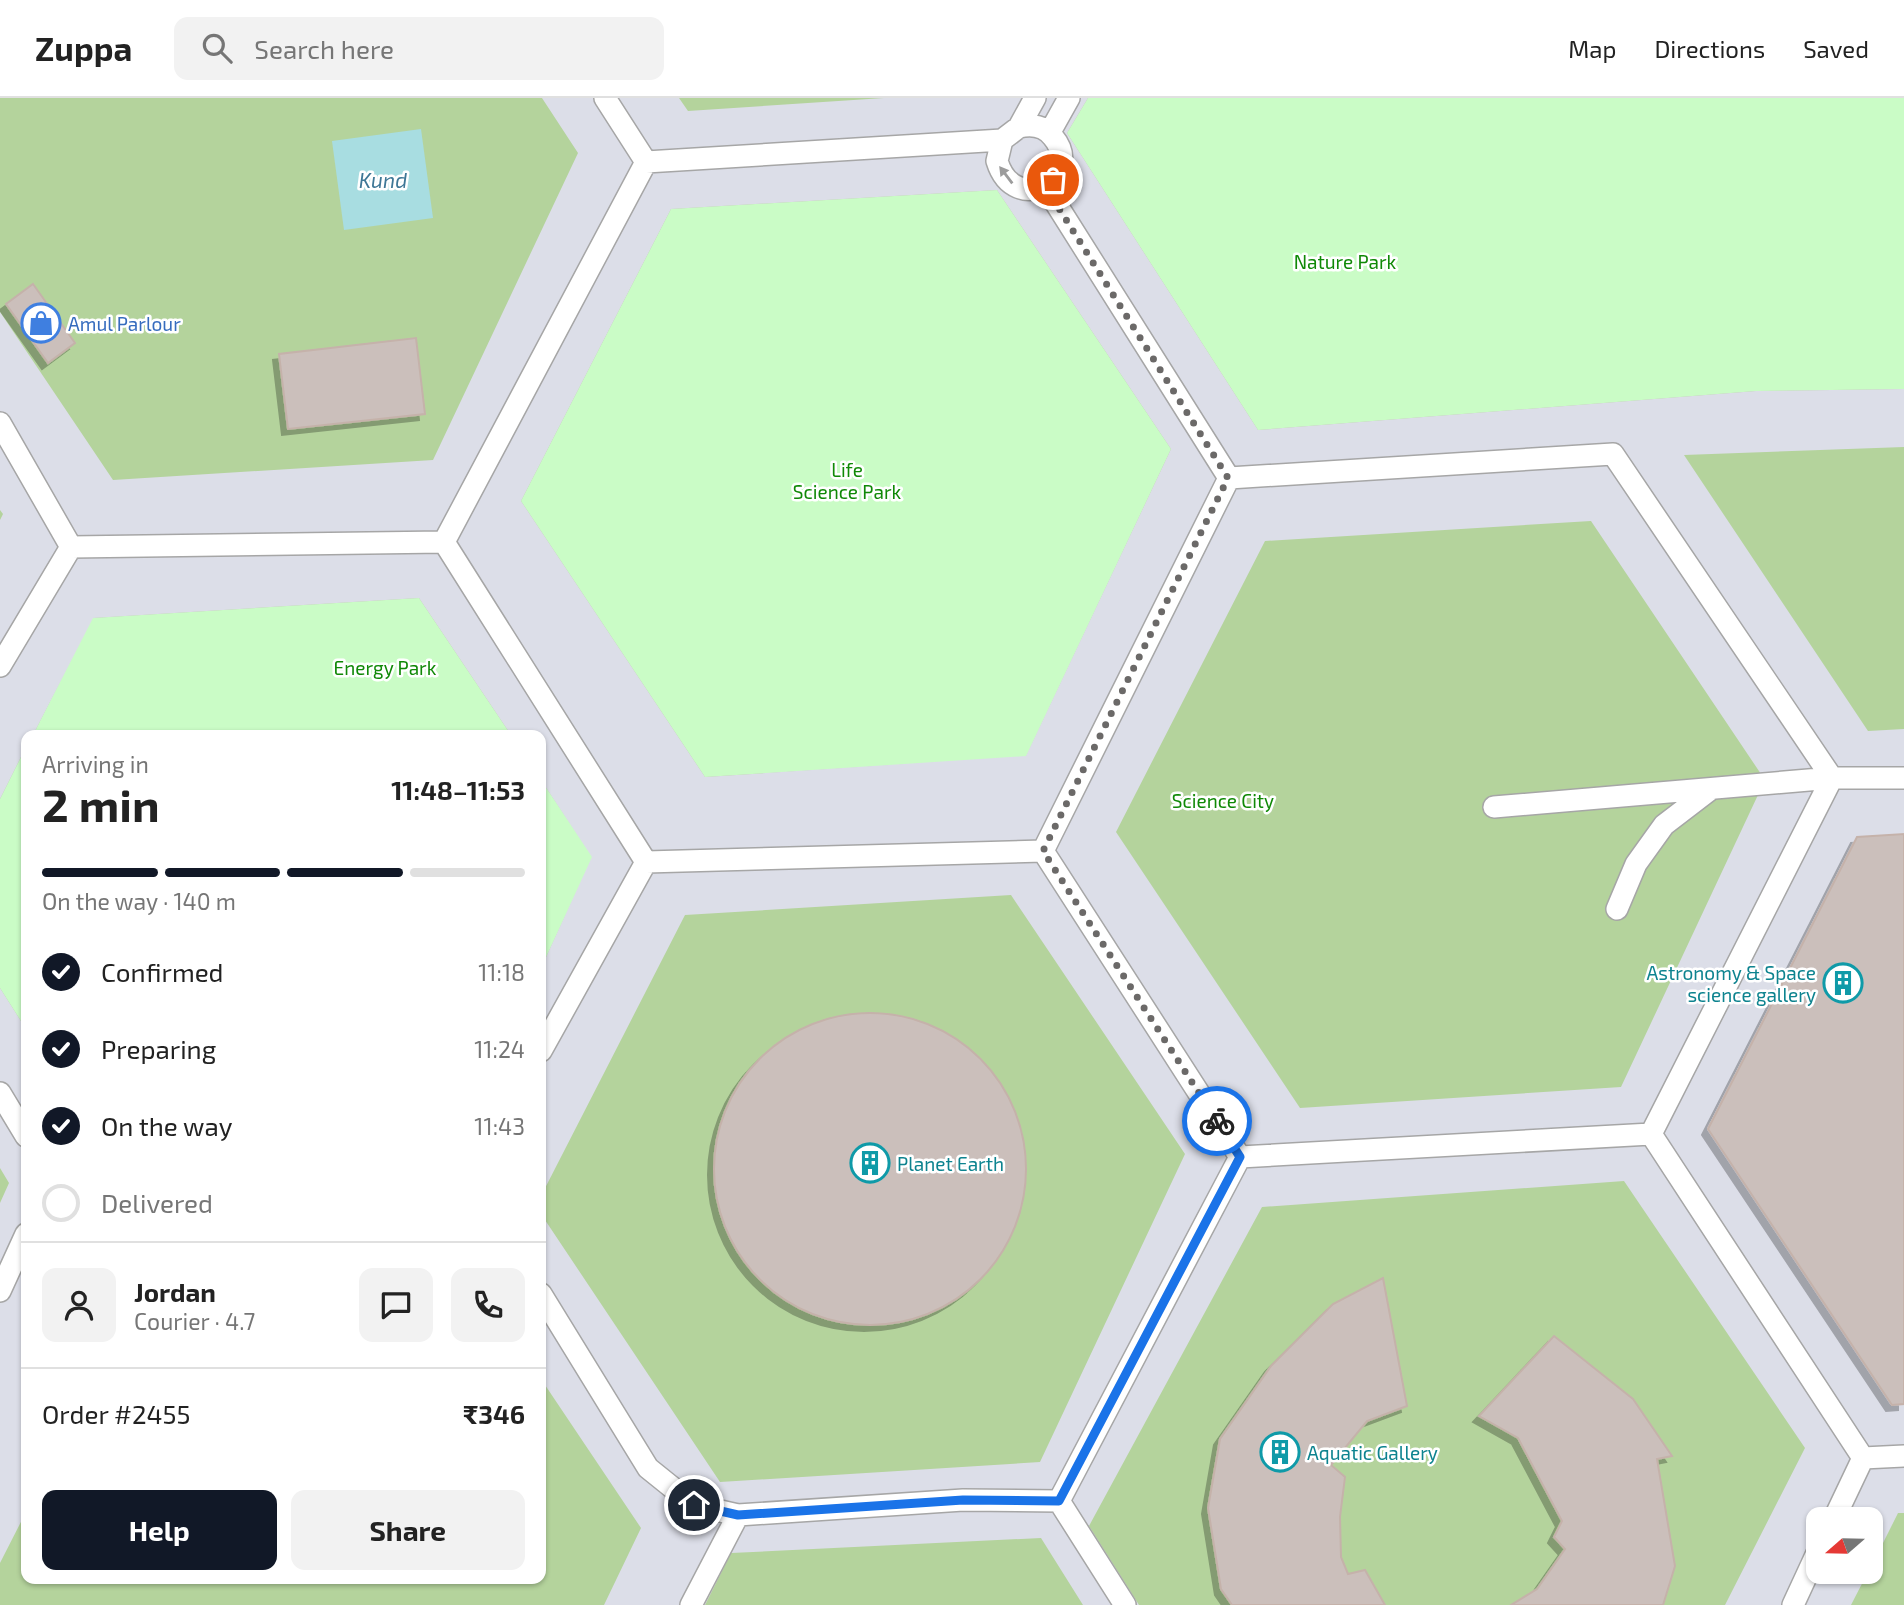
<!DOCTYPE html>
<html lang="en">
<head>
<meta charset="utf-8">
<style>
  :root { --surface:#fff; --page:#f2f2f2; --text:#222; --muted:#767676; --line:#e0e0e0; --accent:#111827 }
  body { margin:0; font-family:"Exo 2",sans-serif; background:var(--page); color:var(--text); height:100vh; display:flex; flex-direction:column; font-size:26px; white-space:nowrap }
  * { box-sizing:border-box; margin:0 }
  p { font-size:23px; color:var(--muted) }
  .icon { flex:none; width:38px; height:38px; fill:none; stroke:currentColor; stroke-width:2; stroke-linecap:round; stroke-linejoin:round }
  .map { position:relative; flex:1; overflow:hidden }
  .sheet { position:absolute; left:21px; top:632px; width:525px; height:854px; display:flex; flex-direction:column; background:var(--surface); border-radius:14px; box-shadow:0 2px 5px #0004 }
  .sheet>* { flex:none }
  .needle { width:46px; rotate:250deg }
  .controls { position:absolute; left:1806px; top:1409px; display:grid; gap:14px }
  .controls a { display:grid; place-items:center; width:77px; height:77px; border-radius:14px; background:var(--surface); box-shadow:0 2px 5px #0004; font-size:35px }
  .pin { position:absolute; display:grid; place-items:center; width:60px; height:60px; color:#fff; margin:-30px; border:4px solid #fff; border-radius:50%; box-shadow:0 2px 7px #0007 }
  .courier { position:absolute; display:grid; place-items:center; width:70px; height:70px; margin:-35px; border:5px solid #1a73e8; border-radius:50%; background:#fff; color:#222; box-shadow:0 2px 9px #0007 }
  .head em { font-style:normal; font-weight:700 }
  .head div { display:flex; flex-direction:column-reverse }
  .head { display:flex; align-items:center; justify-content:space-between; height:119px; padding:0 21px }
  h1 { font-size:46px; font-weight:700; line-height:52px }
  .bar { display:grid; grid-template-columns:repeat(4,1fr); gap:10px 7px; align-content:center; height:84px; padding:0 21px }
  .bar i { height:9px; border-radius:5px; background:var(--line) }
  .bar .on { background:var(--accent) }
  .bar p { grid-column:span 4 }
  .line { display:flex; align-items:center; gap:18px; padding:0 21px; border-top:2px solid var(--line) }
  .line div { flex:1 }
  .round { display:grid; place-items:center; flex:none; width:74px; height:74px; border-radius:14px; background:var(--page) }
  ol { padding:0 21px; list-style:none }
  li { display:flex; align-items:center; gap:21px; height:77px }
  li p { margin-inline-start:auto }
  li .icon { padding:7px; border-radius:50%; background:var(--accent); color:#fff; stroke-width:4 }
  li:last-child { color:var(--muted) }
  li i { width:38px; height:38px; border:4px solid var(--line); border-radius:50% }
  .cta { display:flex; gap:14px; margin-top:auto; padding:14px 21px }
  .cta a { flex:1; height:80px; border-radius:14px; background:var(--accent); color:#fff; font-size:28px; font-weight:700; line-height:80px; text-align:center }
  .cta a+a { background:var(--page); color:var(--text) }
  header { display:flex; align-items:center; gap:42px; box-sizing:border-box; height:98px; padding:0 35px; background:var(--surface); border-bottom:2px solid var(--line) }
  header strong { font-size:33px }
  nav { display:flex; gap:38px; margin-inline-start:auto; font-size:24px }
  .search { width:490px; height:63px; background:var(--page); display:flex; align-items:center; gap:18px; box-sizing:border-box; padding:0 24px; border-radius:14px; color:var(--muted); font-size:26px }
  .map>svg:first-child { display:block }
  .forest { fill:#b4d39c; fill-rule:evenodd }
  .park { fill:#cafcc6 }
  .plaza { fill:#dcdee8; fill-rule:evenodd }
  .water { fill:#a8dde1 }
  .building { fill:#cbbfbb; stroke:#c5b2aa; stroke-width:2; filter:url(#shadow) }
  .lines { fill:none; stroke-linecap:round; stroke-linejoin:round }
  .lane-casing { stroke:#a6a6a6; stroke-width:24 }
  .lane { stroke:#fff; stroke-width:21 }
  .oneway { fill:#9c9c9c }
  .done { stroke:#6b6968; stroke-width:7; stroke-dasharray:0 12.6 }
  .route { stroke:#1a73e8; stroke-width:9 }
  .labels { text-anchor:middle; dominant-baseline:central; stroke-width:5; stroke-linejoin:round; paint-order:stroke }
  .park-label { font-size:19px; fill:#108907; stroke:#fff }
  .shop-label { font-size:19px; fill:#366cbe; stroke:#fff; text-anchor:start }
  .culture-label { font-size:19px; fill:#0d838f; stroke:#fff; text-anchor:start }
  .water-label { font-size:21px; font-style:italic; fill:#3e7796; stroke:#fff }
</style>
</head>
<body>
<header>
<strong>Zuppa</strong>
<div class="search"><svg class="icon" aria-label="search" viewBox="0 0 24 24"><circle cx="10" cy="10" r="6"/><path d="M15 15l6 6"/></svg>Search here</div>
<nav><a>Map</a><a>Directions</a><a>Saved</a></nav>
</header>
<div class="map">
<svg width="1904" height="1507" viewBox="0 0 1904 1507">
  <defs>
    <filter id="shadow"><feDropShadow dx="-6" dy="6" stdDeviation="0" flood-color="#0004"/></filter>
  </defs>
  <rect width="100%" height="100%" fill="#f2eee9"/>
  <!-- forest -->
  <path class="forest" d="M 0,0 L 1904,0 L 1904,1507 L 0,1507 ZM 26,637 L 541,637 L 541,1480 L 26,1480 ZM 1818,1421 L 1871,1421 L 1871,1474 L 1818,1474 Z"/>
  <!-- park -->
  <path class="park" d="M 1088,0 L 1904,0 L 1904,291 L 1756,293 L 1258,332 L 1067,35 Z
    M 997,92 L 1171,351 L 1026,659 L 705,679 L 521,403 L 671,111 Z
    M 419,500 L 511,637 L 33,637 L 92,520 Z
    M 26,649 L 26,931 L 0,890 L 0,701 Z
    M 541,682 L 593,759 L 541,870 Z"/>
  <!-- plaza -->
  <path class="plaza" d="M 542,0 L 679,0 L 688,13 L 884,0 L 1088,0 L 1067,35 L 1258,332 L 1756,293 L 1904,291 L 1904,349 L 1684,357 L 1868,633 L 1904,631 L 1904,1415 L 1898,1415 L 1871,1469 L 1871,1421 L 1818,1421 L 1818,1474 L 1868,1474 L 1851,1507 L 1725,1507 L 1805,1350 L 1624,1083 L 1262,1109 L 1089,1428 L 1139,1507 L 1083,1507 L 1041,1440 L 731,1455 L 705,1507 L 604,1507 L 641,1430 L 541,1281 L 541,1116 L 720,1384 L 1040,1364 L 1185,1056 L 1011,797 L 685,817 L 541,1098 L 541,870 L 592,759 L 541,682 L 541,637 L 511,637 L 419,500 L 93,520 L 33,637 L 26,637 L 26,649 L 0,701 L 0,422 L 3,416 L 0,412 L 0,214 L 113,382 L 433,362 L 578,55 ZM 997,92 L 1171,351 L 1026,658 L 705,679 L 521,403 L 671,111 ZM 1591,423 L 1765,682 L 1621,989 L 1300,1010 L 1116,734 L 1265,443 Z
    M 0,890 L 26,931 L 26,1414 L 0,1465 L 0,1105 L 9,1085 L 0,1070 Z"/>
  <!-- water -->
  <path class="water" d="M 421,31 L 433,120 L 344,132 L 332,43 Z"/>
  <!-- building -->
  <path class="building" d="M 33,186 L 75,245 L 48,265 L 6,206 Z
    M 416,240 L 425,316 L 288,331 L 279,256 Z
    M 1904,736 L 1904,1306 L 1892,1307 L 1708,1031 L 1857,739 Z
    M714 1071a156 156 0 1 1 312 0a156 156 0 1 1-312 0Z
    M 1383,1180 L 1407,1308 L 1367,1323 L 1331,1367 L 1345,1379 L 1340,1419 L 1341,1459 L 1348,1476 L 1365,1472 L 1385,1507 L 1232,1507 L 1221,1491 L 1208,1410 L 1220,1341 L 1271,1268 L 1333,1206 Z
    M 1554,1238 L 1633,1301 L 1672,1358 L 1657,1361 L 1675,1468 L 1663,1507 L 1511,1507 L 1537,1491 L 1565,1451 L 1554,1439 L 1562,1423 L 1518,1340 L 1479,1318 Z"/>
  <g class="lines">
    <!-- lane casing -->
    <g class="lane-casing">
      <path id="lane" d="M 1019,29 C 1032,26 1045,28 1053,39 C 1086,78 1015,121 997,63 L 1002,42 L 1019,29 L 1035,0
        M 1050,34 L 1069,0
        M 646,64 L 1002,42
        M 1045,88 L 1229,380
        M 0,325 L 71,449 L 444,444
        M 444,444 L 646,64 L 605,0
        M 444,444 L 646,764
        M 0,568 L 71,449
        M 1494,709 L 1832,680 L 1904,680
        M 1043,753 L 1229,380 L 1613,356 L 1832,680 L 1651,1036
        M 1617,811 L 1636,766 L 1664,727 L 1711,691
        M 541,953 L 646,764 L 1043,753 L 1240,1059
        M 0,995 L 26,1038
        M 0,1193 L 26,1136
        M 541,1196 L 648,1370 L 694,1407 L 738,1417 L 963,1402 L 1059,1403
        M 1863,1360 L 1904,1358
        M 1059,1403 L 1240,1059 L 1651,1036 L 1863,1360 L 1834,1421
        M 1059,1403 L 1125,1507
        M 691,1507 L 738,1417
        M 1793,1507 L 1818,1453"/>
    </g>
    <!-- lane -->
    <use href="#lane" class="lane"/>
  </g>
  <!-- one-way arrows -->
  <defs><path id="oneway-solid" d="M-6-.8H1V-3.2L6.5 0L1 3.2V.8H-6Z" transform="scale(1.75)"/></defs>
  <use class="oneway" href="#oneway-solid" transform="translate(1006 77) rotate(-127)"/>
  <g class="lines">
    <!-- done -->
    <path class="done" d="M 1053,82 L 1045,88 L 1228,380 L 1043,753 L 1217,1023"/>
    <!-- route -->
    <path class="route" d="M 694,1407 L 738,1417 L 963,1402 L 1059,1403 L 1240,1059 L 1217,1023"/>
  </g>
  <!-- icons -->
  <defs>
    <g id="shop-ring" transform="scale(2.0125)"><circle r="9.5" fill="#fff" stroke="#3f7fe0" stroke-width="1.5"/><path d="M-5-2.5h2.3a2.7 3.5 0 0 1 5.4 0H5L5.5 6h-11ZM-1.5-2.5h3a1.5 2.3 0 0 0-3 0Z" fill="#3f7fe0"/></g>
    <g id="building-ring" transform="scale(2.0125)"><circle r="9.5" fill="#fff" stroke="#0f9aa8" stroke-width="1.5"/><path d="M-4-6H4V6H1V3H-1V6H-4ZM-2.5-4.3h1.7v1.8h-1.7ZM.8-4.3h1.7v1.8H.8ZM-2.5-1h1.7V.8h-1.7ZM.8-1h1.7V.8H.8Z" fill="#0f9aa8"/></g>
  </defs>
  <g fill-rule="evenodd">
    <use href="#shop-ring" x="41" y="225"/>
    <use href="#building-ring" x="1843" y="885"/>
    <use href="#building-ring" x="870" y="1065"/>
    <use href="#building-ring" x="1280" y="1354"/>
  </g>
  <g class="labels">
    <!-- park labels -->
    <g class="park-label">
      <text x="1345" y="163">Nature Park</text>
      <text x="847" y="371">Life<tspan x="847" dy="22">Science Park</tspan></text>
      <text x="385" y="569">Energy Park</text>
      <text x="1223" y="702">Science City</text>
    </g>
    <!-- shop labels -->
    <g class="shop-label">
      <text x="68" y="225">Amul Parlour</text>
    </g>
    <!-- culture labels -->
    <g class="culture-label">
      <text x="1816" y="874" text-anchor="end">Astronomy &amp; Space<tspan x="1816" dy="22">science gallery</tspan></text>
      <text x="897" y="1065">Planet Earth</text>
      <text x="1307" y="1354">Aquatic Gallery</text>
    </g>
    <!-- water labels -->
    <g class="water-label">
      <text x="383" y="81">Kund</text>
    </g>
  </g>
</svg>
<div class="controls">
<a><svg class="needle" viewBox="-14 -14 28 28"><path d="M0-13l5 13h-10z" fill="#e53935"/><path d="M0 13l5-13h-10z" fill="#767676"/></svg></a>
</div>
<div class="pin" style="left:1053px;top:82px;background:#ea580c"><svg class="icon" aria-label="bag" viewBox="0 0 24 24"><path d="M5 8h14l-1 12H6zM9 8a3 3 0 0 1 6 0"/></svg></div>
<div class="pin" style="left:694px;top:1407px;background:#1f2937"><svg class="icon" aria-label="home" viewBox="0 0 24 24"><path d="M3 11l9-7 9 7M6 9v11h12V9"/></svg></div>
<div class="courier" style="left:1217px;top:1023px"><svg class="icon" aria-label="bike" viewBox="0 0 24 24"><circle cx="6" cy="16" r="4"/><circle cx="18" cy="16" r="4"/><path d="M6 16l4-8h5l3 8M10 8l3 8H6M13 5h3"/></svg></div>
<section class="sheet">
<div class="head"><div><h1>2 min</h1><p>Arriving in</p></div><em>11:48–11:53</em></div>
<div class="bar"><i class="on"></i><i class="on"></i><i class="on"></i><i></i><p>On the way · 140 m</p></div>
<ol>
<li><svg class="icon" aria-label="check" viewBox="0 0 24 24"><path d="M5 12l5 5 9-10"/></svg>Confirmed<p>11:18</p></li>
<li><svg class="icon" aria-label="check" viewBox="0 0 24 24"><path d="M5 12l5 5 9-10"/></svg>Preparing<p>11:24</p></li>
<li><svg class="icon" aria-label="check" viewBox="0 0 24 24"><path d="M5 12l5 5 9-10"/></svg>On the way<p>11:43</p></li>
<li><i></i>Delivered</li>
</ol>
<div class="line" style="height:126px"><a class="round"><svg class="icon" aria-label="person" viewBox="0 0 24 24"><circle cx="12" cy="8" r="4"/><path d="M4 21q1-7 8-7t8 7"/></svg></a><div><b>Jordan</b><p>Courier · 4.7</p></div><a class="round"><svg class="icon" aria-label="chat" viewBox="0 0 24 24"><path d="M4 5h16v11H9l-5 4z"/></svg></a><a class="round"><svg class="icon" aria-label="phone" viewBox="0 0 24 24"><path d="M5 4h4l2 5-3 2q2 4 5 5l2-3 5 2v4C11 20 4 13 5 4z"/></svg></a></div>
<div class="line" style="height:91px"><div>Order #2455</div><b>₹346</b></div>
<div class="cta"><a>Help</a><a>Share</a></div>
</section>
</div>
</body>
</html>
